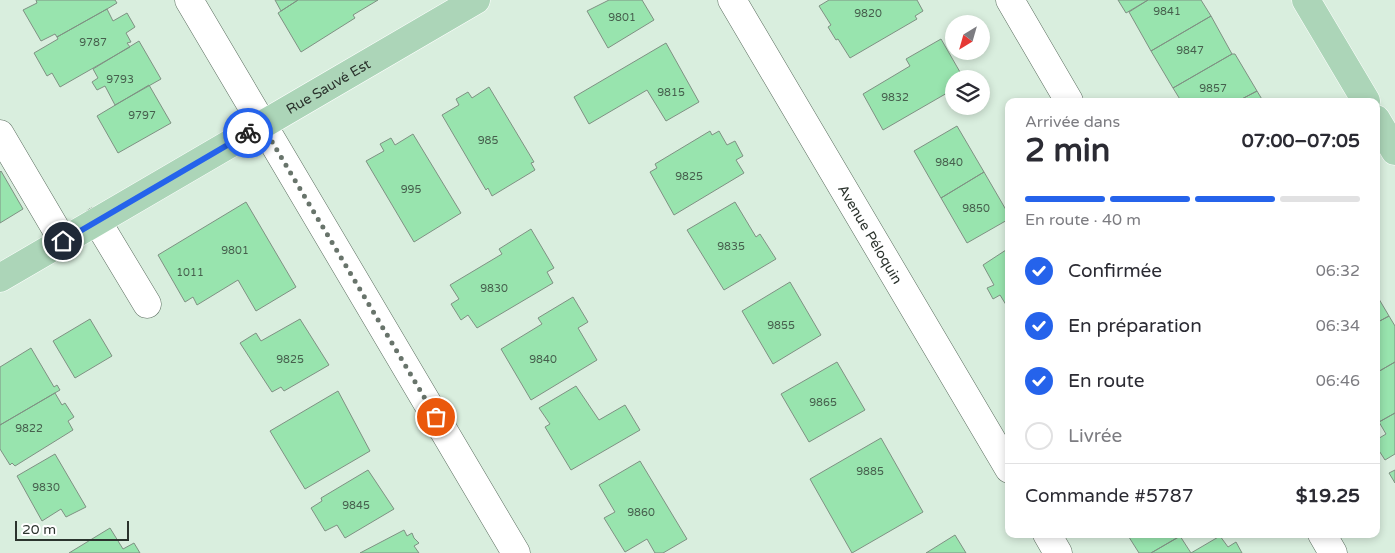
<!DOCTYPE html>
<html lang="fr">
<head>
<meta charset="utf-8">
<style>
  :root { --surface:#fff; --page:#f7f7f7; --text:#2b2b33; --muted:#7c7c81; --line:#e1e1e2; --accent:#2563eb }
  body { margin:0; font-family:"Varela Round",sans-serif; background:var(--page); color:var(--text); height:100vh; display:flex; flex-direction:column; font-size:19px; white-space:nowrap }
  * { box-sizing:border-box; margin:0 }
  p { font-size:16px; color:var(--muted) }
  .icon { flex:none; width:28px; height:28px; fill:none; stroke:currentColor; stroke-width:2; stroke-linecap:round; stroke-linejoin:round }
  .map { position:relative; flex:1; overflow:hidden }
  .panel { position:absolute; left:1005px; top:98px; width:375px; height:440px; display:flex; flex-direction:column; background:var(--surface); border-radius:10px; box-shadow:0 2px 8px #0003 }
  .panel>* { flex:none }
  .needle { width:32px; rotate:217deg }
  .buttons { position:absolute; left:945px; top:15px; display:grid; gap:10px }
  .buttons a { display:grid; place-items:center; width:45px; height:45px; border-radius:50%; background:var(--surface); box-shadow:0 2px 8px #0003; font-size:25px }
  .scale { position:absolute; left:15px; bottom:12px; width:114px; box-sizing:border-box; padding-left:5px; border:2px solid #2b332d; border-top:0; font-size:14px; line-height:18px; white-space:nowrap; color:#2b332d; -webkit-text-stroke:4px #fff; paint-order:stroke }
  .pin { position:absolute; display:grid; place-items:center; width:42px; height:42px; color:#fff; margin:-21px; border:2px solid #fff; border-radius:50%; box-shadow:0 1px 5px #0007 }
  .courier { position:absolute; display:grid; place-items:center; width:50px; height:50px; margin:-25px; border:4px solid #2563eb; border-radius:50%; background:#fff; color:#222; box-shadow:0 1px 6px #0007 }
  .overview em { font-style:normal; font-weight:800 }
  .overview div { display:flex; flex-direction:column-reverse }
  .overview { display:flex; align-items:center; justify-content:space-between; height:85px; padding:0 20px }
  h1 { font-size:32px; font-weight:800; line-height:38px }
  .bar { display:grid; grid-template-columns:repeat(4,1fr); gap:8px 5px; align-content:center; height:60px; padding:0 20px }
  .bar i { height:6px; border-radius:4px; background:var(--line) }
  .bar .selected { background:var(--accent) }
  .bar p { grid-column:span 4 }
  .line { display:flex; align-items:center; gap:12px; padding:0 20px; border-top:1px solid var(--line) }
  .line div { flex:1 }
  ol { padding:0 20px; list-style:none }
  li { display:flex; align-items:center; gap:15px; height:55px }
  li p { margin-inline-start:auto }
  li .icon { padding:5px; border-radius:50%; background:var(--accent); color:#fff; stroke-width:4 }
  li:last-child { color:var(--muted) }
  li i { width:28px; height:28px; border:2px solid var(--line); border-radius:50% }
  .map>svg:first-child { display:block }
  .building { fill:#98e4ae; stroke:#7f9183 }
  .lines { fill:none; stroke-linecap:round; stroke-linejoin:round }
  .minor-casing { stroke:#5b6d5f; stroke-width:29 }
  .major-casing { stroke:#fff; stroke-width:29 }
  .minor { stroke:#fff; stroke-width:28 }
  .major { stroke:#acd5b8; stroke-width:28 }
  .done { stroke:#68746b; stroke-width:5; stroke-dasharray:0 9 }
  .route { stroke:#2563eb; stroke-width:6 }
  .labels { text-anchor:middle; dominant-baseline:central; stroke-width:4; stroke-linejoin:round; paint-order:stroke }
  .number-label { font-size:11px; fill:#465f4d }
  .street-label { font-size:14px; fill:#2b332d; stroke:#fff }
</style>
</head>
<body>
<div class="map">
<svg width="1395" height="553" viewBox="0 0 1395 553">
  <rect width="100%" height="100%" fill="#d9eede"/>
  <!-- building -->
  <path class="building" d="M 115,0 L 117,3 L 107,9 L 57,37 L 55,34 L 41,41 L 23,10 L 37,3 L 36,0 Z
    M 275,0 L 298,0 L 281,11 Z
    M 298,0 L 378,0 L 353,15 L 355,18 L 301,52 L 278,13 Z
    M 609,0 L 642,0 L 654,20 L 608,48 L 587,11 Z
    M 829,0 L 917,0 L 923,11 L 915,16 L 917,19 L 850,58 L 838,39 L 836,40 L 828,27 L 831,25 L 819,6 Z
    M 1118,0 L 1148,0 L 1126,13 Z
    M 1148,0 L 1201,0 L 1211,16 L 1151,51 L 1129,12 Z
    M 107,9 L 113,21 L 127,13 L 135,27 L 126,33 L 131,42 L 127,43 L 130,47 L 60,87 L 52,73 L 47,76 L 34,53 L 58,39 L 57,37 Z
    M 1211,16 L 1232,54 L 1173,88 L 1151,51 Z
    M 941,39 L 964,79 L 954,79 L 954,89 L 883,130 L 863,94 L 910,66 L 906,59 Z
    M 139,41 L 161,79 L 115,105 L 105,86 L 97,90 L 92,82 L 98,78 L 93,69 Z
    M 666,43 L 699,102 L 666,121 L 647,90 L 589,124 L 574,97 Z
    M 1232,54 L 1235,54 L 1257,91 L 1238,101 L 1181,101 L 1173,88 Z
    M 149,85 L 171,123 L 118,153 L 97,116 Z
    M 489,87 L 534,162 L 531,163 L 535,170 L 492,196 L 488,188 L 486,190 L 442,115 L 459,105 L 456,99 L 468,92 L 472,98 Z
    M 1257,91 L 1263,101 L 1238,101 Z
    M 957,126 L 984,172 L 941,198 L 914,151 Z
    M 710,131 L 712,135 L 719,131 L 727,145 L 735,141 L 743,156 L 736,160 L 744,173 L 674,215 L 650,172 L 657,168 L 655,164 Z
    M 413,134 L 461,213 L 414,242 L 366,161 L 384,151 L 380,144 L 391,138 L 395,145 Z
    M 1,171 L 23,209 L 0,223 L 0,172 Z
    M 984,172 L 1009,215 L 1009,219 L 967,243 L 941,198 Z
    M 246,202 L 296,287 L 256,311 L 238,280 L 197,305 L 193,297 L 185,302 L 158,255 Z
    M 735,202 L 756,237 L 760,234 L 776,259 L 724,290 L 687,230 Z
    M 531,229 L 554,268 L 547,272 L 553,283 L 477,328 L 468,315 L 461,320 L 451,304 L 459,299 L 450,285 L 502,254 L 499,249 Z
    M 1009,248 L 1009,308 L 1008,308 L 1000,295 L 993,299 L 987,288 L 994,285 L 983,265 Z
    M 790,282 L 821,335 L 773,364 L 742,311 Z
    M 1376,294 L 1389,316 L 1376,323 Z
    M 573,297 L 588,322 L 578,328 L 597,360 L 531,400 L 501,349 L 542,324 L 538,318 Z
    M 1389,316 L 1395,326 L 1395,362 L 1376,373 L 1376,323 Z
    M 90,319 L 112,356 L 75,378 L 53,341 Z
    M 300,319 L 329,365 L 284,391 L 281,387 L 272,392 L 240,343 L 256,333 L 261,341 Z
    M 31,348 L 54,387 L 57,385 L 60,390 L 0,425 L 0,367 Z
    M 837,362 L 865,410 L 809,442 L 781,394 Z
    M 1395,362 L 1395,413 L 1379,422 L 1376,418 L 1376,373 Z
    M 576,386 L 599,420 L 625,405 L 640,430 L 571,470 L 545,427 L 550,424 L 539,408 Z
    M 338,391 L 370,451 L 305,489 L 270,431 Z
    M 55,393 L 62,405 L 65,403 L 74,417 L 68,421 L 73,430 L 15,466 L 12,463 L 10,465 L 0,449 L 0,425 Z
    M 1395,413 L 1395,454 L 1385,460 L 1376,446 L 1376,440 L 1386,434 L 1379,422 Z
    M 881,438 L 923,512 L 852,553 L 810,479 Z
    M 55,454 L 86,507 L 66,517 L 61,509 L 42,521 L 17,476 Z
    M 640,461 L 687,539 L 663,553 L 655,553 L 647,539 L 625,552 L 604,518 L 615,512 L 599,485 Z
    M 368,470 L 394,509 L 345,538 L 337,525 L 325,531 L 311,508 L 322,501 L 321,498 Z
    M 1395,470 L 1395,483 L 1389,473 Z
    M 110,528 L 123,549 L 134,543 L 140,553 L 69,553 Z
    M 404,530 L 407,536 L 412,533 L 414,538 L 419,543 L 414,546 L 419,553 L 360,553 Z
    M 1127,534 L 1184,534 L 1151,553 L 1139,553 Z
    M 955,535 L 966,553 L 926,553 Z
    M 1180,536 L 1191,553 L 1151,553 Z
    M 1220,536 L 1228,547 L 1236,542 L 1242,553 L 1191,553 Z"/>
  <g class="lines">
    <!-- minor casing -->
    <g class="minor-casing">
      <g id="minor">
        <path d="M 189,0 L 516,553"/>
        <path id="s1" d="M 732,0 L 1009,469"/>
        <path d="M 1010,0 L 1069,101"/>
        <path d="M 0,134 L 63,241"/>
        <path d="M 97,221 L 147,304"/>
        <path d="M 1047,534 L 1058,553"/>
        <path d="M 1322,534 L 1333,553"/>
      </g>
    </g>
    <!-- major casing -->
    <g class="major-casing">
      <g id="major">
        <path d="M 1306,0 L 1366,101"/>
        <path d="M 1376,119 L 1395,151"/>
        <path id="s2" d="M 0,278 L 476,0"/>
      </g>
    </g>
    <!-- minor -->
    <use href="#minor" class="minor"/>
    <!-- major -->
    <use href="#major" class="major"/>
  </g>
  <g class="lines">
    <!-- done -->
    <path class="done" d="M 248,133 L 262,125 L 436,417"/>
    <!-- route -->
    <path class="route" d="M 63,241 L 248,133"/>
  </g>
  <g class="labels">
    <!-- number labels -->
    <g class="number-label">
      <text x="1167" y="11">9841</text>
      <text x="868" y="13">9820</text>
      <text x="622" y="17">9801</text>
      <text x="93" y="42">9787</text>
      <text x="1190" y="50">9847</text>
      <text x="120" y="79">9793</text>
      <text x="1213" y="88">9857</text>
      <text x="671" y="92">9815</text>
      <text x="895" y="97">9832</text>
      <text x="142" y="115">9797</text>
      <text x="488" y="140">985</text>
      <text x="949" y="162">9840</text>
      <text x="689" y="176">9825</text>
      <text x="411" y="189">995</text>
      <text x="976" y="208">9850</text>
      <text x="731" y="246">9835</text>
      <text x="235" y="250">9801</text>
      <text x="190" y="272">1011</text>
      <text x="494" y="288">9830</text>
      <text x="781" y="325">9855</text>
      <text x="290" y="359">9825</text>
      <text x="543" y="359">9840</text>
      <text x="823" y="402">9865</text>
      <text x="29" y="428">9822</text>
      <text x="870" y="471">9885</text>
      <text x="46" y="487">9830</text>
      <text x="356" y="505">9845</text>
      <text x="641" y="512">9860</text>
    </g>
    <!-- street labels -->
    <g class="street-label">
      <text stroke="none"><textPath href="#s2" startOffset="380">Rue Sauvé Est</textPath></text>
      <text stroke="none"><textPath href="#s1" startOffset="272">Avenue Péloquin</textPath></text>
    </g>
  </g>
</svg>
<div class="buttons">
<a><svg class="needle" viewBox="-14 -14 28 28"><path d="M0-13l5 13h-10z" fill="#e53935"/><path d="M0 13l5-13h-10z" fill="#7c7c81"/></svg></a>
<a><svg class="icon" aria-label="layers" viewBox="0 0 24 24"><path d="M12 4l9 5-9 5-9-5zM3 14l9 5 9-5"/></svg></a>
</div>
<div class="scale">20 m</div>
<div class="pin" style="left:436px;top:417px;background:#ea580c"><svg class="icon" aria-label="bag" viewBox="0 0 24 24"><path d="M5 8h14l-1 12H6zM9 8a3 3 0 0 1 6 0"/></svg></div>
<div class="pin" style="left:63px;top:241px;background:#1f2937"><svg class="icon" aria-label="home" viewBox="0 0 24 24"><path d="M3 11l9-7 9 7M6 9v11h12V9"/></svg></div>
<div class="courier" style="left:248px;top:133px"><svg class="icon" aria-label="bike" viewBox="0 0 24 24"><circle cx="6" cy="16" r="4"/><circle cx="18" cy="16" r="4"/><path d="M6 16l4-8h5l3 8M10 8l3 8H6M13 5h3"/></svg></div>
<section class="panel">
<div class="overview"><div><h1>2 min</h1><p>Arrivée dans</p></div><em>07:00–07:05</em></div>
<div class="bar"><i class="selected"></i><i class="selected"></i><i class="selected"></i><i></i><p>En route · 40 m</p></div>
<ol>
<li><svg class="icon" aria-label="check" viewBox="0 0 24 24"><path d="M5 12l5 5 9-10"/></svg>Confirmée<p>06:32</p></li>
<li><svg class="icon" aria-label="check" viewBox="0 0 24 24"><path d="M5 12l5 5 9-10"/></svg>En préparation<p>06:34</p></li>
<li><svg class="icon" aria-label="check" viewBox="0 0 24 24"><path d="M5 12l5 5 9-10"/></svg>En route<p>06:46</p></li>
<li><i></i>Livrée</li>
</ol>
<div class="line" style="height:65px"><div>Commande #5787</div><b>$19.25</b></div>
</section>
</div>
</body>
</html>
